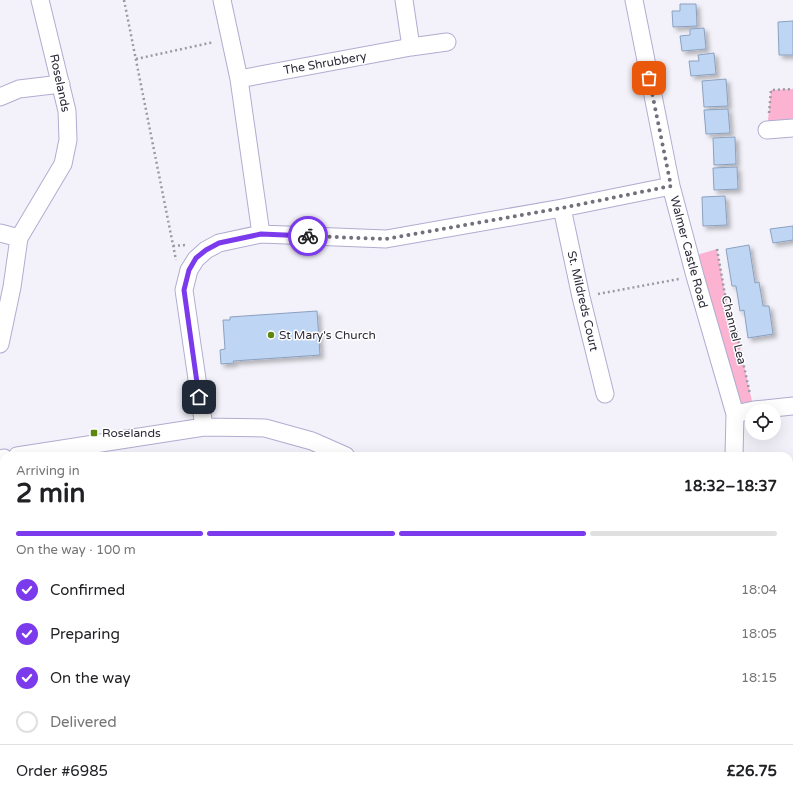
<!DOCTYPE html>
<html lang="en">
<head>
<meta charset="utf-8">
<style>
  :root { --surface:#fff; --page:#f6f6f6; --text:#202124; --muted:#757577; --line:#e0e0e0; --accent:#7c3aed }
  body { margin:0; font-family:"Varela Round",sans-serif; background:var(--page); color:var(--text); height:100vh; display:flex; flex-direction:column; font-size:15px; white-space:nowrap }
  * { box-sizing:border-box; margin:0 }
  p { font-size:13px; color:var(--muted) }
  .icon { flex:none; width:22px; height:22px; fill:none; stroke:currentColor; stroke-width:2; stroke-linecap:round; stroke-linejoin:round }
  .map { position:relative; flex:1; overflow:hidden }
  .sheet { position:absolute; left:0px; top:452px; width:793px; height:352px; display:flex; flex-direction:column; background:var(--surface); border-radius:12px 12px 0 0; box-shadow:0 4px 16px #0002 }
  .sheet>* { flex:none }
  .buttons { position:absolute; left:745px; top:404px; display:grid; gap:8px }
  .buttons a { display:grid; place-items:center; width:36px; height:36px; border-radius:50%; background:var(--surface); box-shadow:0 4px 16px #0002; font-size:20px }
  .pin { position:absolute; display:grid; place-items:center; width:34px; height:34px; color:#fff; margin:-17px; border-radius:8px; box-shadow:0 2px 6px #0006 }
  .courier { position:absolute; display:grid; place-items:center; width:40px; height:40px; margin:-20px; border:3px solid #7c3aed; border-radius:50%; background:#fff; color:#222; box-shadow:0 1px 5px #0007 }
  .overview em { font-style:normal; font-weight:700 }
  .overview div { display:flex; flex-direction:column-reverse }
  .overview { display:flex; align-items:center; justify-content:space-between; height:68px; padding:0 16px }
  h1 { font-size:26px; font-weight:700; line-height:30px }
  .bar { display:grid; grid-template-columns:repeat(4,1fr); gap:6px 4px; align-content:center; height:48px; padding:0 16px }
  .bar i { height:5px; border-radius:3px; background:var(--line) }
  .bar .active { background:var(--accent) }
  .bar p { grid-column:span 4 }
  .line { display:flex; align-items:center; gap:10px; padding:0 16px; border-top:1px solid var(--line) }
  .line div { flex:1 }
  ol { padding:0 16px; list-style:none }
  li { display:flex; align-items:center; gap:12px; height:44px }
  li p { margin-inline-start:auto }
  li .icon { padding:4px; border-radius:50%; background:var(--accent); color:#fff; stroke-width:4 }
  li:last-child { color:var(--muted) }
  li i { width:22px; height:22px; border:2px solid var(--line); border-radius:50% }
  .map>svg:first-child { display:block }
  .green { fill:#fbb3d1 }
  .building { fill:#bed5f4; stroke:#8ca1bf; filter:url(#shadow) }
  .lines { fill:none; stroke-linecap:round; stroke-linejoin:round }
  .minor-casing { stroke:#afadd0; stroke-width:19 }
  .path { stroke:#9b9aa4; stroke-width:2.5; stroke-dasharray:2 3; stroke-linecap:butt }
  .minor { stroke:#fff; stroke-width:17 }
  .done { stroke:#71707b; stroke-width:4; stroke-dasharray:0 7.2 }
  .route { stroke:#7c3aed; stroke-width:5 }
  .poi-dot { fill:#5e8710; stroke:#fff; stroke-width:1.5 }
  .labels { text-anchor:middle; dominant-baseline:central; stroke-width:3; stroke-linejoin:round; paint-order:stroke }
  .street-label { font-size:12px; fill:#2b2a37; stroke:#fff }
  .poi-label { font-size:12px; fill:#2b2a37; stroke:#fff; text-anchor:start }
</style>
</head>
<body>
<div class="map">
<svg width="793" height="804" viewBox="0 0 793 804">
  <defs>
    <filter id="shadow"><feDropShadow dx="3.5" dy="3.5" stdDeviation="2" flood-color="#0004"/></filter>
  </defs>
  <rect width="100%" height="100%" fill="#f3f2fa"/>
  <!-- green -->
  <path class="green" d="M 793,89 L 793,128 L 767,130 L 771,90 Z
    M 717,249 L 728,311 L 736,330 L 754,410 L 735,414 L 690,257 Z
    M 0,529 L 4,530 L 4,658 L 0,659 Z"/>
  <!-- building -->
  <path class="building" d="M 680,4 L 696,4 L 697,26 L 673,27 L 672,11 L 680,11 Z
    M 793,21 L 793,55 L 779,55 L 778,22 Z
    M 704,28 L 706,49 L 682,51 L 680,36 L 690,35 L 690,29 Z
    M 714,53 L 716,74 L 691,76 L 689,61 L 699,61 L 698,55 Z
    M 726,79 L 728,106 L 704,107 L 702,81 Z
    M 728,109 L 730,133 L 706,134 L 704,110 Z
    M 735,137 L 736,164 L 714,165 L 713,138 Z
    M 737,167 L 738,189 L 714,190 L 713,168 Z
    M 725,196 L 727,225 L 703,226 L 702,197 Z
    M 793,226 L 793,240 L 773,243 L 770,229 Z
    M 749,245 L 755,283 L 759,282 L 763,306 L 769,306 L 773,334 L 748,338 L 744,310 L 740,311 L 736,286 L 732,286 L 726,249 Z
    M 317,311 L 320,355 L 233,361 L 234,363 L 221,364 L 220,350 L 225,349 L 223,320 L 230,320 L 230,317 Z
    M 200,453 L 201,456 L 173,456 Z"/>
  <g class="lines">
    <!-- minor casing -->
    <g class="minor-casing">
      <path id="minor" d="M 222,0 L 239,79 L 261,234
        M 404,0 L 411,47
        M 634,0 L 671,186 L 695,276 L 735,414 L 734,456
        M 239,79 L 411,47 L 447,42
        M 0,97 L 19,89 L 61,84
        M 767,130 L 793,128
        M 562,208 L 581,297 L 605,394
        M 0,233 L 19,238
        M 0,344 L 12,287 L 19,238 L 63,164 L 68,140 L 67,111 L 40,0
        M 735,414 L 754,410 L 793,406
        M 204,427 L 184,290 L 189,270 L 196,259 L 206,250 L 219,243 L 261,234 L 386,239 L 562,208 L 671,186
        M 17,456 L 204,427 L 265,428 L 312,441 L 346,456
        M 0,459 L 4,458
        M 0,529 L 4,530
        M 789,711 L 793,712
        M 0,794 L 4,791
        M 310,804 L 315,800
        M 384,804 L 394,800
        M 512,804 L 513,800"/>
    </g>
    <!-- path -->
    <path class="path" d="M 124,0 L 176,260
      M 136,59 L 214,42
      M 769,113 L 771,90 L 793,89
      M 173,246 L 186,245
      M 717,249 L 728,312 L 736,330 L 750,394
      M 598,294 L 679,279
      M 0,637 L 4,636
      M 470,804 L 491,800"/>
    <!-- minor -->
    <use href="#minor" class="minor"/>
  </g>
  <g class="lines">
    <!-- done -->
    <path class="done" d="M 308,236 L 386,239 L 562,208 L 671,186 L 649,78"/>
    <!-- route -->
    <path class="route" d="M 199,397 L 184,290 L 189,270 L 196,258 L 206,250 L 219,243 L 261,234 L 308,236"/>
  </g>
  <!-- markers -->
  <g class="poi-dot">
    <circle cx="271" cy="335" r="4"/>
    <rect x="90" y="429" width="8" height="8" rx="2"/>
  </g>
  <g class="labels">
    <!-- street labels -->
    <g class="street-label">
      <text transform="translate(325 63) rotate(-10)">The Shrubbery</text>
      <text transform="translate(60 83) rotate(78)">Roselands</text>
      <text transform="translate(689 252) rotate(75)">Walmer Castle Road</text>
      <text transform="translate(583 301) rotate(77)">St. Mildreds Court</text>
      <text transform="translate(734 330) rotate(76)">Channel Lea</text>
    </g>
    <!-- poi labels -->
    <g class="poi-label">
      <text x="279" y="335">St Mary's Church</text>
      <text x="102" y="433">Roselands</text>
    </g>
  </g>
</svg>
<div class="buttons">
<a><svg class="icon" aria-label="locate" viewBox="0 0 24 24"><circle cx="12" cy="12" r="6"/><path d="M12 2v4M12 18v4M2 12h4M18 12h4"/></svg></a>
</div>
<div class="pin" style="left:649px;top:78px;background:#ea580c"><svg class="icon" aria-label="bag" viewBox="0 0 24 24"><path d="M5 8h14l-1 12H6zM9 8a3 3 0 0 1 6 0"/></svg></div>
<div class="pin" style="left:199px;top:397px;background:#1f2937"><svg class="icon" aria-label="home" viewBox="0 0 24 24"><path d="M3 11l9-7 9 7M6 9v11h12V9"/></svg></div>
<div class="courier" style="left:308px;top:236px"><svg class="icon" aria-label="bike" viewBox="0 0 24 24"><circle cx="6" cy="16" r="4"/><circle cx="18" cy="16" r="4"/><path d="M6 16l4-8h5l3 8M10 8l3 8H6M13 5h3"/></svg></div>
<section class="sheet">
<div class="overview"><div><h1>2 min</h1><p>Arriving in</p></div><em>18:32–18:37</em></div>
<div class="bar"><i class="active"></i><i class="active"></i><i class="active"></i><i></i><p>On the way · 100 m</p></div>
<ol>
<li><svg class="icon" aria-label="check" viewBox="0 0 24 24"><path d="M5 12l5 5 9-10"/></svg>Confirmed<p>18:04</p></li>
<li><svg class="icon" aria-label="check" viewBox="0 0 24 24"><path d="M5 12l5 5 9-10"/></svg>Preparing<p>18:05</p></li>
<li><svg class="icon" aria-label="check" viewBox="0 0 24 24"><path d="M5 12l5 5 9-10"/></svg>On the way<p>18:15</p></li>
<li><i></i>Delivered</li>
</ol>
<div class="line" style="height:52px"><div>Order #6985</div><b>£26.75</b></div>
</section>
</div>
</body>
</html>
